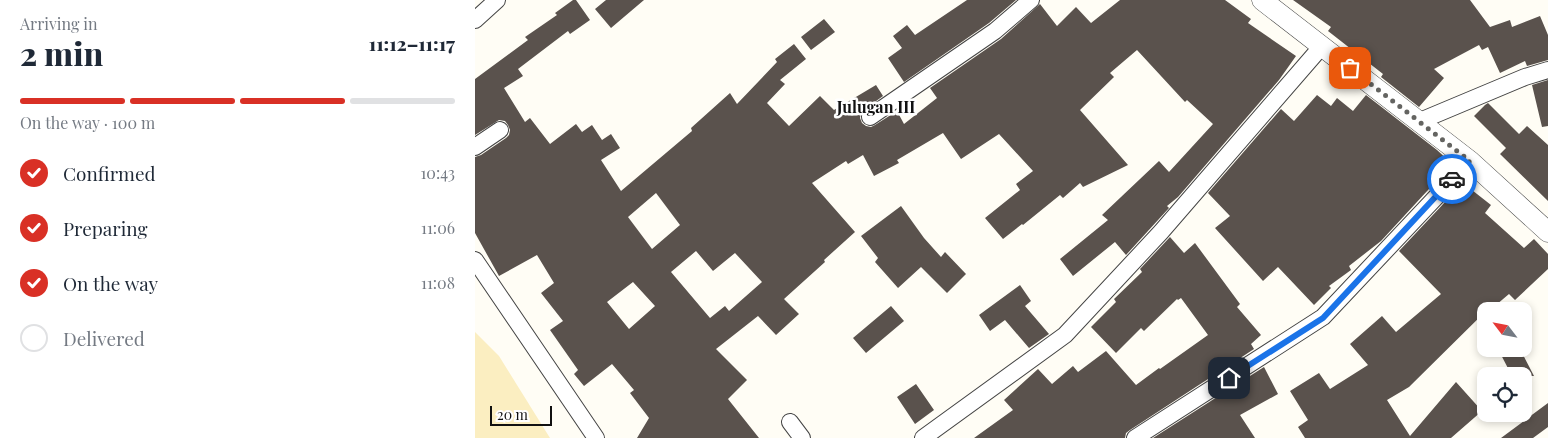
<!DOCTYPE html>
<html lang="en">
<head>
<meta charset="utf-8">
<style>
  :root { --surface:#fff; --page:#f6f6f7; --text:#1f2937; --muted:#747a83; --line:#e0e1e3; --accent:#d93025 }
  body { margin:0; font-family:"Playfair Display",serif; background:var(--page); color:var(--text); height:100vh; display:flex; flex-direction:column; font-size:19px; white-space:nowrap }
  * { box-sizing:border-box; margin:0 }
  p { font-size:16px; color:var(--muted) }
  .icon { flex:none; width:28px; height:28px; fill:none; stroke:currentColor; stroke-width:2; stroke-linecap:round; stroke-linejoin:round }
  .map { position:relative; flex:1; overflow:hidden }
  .side { display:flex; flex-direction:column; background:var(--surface); width:475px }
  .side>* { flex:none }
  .needle { width:32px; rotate:302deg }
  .controls { position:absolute; left:1002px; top:302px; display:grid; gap:10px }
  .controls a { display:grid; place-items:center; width:55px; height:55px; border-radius:10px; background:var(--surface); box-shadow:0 2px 8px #0003; font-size:25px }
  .scale { position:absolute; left:15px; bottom:12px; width:62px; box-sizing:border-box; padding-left:5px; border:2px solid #111; border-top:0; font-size:14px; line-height:18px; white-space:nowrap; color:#111; -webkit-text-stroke:4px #fff; paint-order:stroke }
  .pin { position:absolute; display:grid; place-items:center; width:42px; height:42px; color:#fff; margin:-21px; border-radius:10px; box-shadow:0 2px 8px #0006 }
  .courier { position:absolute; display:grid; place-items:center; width:50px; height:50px; margin:-25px; border:4px solid #1a73e8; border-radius:50%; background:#fff; color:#222; box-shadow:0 1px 6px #0007 }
  .summary em { font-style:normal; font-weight:800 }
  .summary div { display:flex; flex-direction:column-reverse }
  .summary { display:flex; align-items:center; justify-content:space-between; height:85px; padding:0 20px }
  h1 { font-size:32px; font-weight:800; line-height:38px }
  .bar { display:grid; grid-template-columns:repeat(4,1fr); gap:8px 5px; align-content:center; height:60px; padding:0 20px }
  .bar i { height:6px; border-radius:4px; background:var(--line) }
  .bar .current { background:var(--accent) }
  .bar p { grid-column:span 4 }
  ol { padding:0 20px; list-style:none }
  li { display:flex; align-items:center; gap:15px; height:55px }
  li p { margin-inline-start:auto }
  li .icon { padding:5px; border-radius:50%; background:var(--accent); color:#fff; stroke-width:4 }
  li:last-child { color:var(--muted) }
  li i { width:28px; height:28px; border:2px solid var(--line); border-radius:50% }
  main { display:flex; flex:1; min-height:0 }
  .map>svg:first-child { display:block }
  .sand { fill:#fbeec1 }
  .building { fill:#5a524d; fill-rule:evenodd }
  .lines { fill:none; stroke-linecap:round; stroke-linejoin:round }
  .minor-casing { stroke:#444; stroke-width:18 }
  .tertiary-casing { stroke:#444; stroke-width:21 }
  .minor { stroke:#fff; stroke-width:16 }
  .tertiary { stroke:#fff; stroke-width:20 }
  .done { stroke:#646461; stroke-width:5; stroke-dasharray:0 9 }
  .route { stroke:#1a73e8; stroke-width:6 }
  .labels { text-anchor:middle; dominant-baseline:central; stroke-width:5; stroke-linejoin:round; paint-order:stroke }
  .quarter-label { font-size:16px; font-weight:bold; fill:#111; stroke:#fff }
</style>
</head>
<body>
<main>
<section class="side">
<div class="summary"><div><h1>2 min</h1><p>Arriving in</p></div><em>11:12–11:17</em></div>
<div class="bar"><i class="current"></i><i class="current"></i><i class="current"></i><i></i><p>On the way · 100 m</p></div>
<ol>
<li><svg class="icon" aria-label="check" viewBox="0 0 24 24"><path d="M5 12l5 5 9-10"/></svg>Confirmed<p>10:43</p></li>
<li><svg class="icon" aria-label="check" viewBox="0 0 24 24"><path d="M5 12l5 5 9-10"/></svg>Preparing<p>11:06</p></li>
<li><svg class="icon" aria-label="check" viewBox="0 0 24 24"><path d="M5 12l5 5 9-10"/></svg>On the way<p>11:08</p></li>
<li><i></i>Delivered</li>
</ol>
</section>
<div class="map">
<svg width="1073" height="438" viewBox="0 0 1073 438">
  <rect width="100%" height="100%" fill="#fffdf5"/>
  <!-- sand -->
  <path class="sand" d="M 0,332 L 24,356 L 75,438 L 0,438 Z"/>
  <!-- building -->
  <path class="building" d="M 98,0 L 101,0 L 115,20 L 95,34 L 93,31 L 43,69 L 48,76 L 29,88 L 50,122 L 55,118 L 75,144 L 101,124 L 107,132 L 117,125 L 127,140 L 136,134 L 145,148 L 126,160 L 146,191 L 217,131 L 216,128 L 255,93 L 262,104 L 302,62 L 300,59 L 319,44 L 331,59 L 305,80 L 310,84 L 292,103 L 314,126 L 345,96 L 359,110 L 401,85 L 408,96 L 386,112 L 385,118 L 387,123 L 391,126 L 396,127 L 400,125 L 422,111 L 429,124 L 462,98 L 455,88 L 526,39 L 565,4 L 582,26 L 601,7 L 616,23 L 645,0 L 750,0 L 776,19 L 773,23 L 821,56 L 804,80 L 703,197 L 692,206 L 694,208 L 651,255 L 640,242 L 598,276 L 585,259 L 633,220 L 627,215 L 684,161 L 694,172 L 738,124 L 712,100 L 710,102 L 662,50 L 635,73 L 639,77 L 605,110 L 653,165 L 608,187 L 605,183 L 588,198 L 585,195 L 548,225 L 547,224 L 528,239 L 510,218 L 545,190 L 541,184 L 558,171 L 524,134 L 486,159 L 468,133 L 422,160 L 424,163 L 399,176 L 388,155 L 373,164 L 371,161 L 337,183 L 380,232 L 349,260 L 350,262 L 309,299 L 324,314 L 301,335 L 283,316 L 241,349 L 272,380 L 253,399 L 284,438 L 162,438 L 174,418 L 155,393 L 159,390 L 137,364 L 109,386 L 99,374 L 103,370 L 75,330 L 88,321 L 66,293 L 79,283 L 62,255 L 24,276 L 0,233 L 0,157 L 6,155 L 31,138 L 34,135 L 35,130 L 33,125 L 30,121 L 24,120 L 0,135 L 0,79 L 53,40 L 50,37 L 82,15 L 80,13 ZM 181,193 L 205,225 L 177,249 L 153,217 ZM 221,251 L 238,271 L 260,253 L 287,282 L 254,311 L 250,306 L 235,318 L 196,272 ZM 158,282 L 180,306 L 154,329 L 132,302 Z
    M 131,0 L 169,0 L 136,28 L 120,9 Z
    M 492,0 L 541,0 L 514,23 L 429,82 L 413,58 L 427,48 L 418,36 L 432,25 L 440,35 Z
    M 818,0 L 995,0 L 1015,27 L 1035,20 L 1037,27 L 1065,16 L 1073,35 L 1073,60 L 1052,66 L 1050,61 L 1025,73 L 1013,47 L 1007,50 L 1004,45 L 959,69 L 969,78 L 944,107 L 906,77 L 908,74 L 853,31 L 856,27 Z
    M 349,19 L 360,32 L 336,50 L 326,37 Z
    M 1073,80 L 1073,126 L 1067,127 L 1057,85 Z
    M 842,95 L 856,106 L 862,98 L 878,111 L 891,95 L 962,150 L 977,164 L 906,241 L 874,266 L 876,270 L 854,286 L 856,288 L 839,305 L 803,267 L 788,281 L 740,228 L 755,216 L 733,193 L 806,109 L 819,121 Z
    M 1013,103 L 1044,134 L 1052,126 L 1073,145 L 1073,201 L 1025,154 L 1031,148 L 999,116 L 1010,105 Z
    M 988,183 L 1016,205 L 1010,213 L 1049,248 L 1059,239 L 1073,254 L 1073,269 L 1040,300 L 1034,294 L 1021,305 L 1019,303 L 934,387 L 912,400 L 935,436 L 981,382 L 1007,411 L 976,438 L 830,438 L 823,427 L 833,420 L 815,391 L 844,373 L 855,389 L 893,365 L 875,344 L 907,316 L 921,332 L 966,294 L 924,251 Z
    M 426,206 L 449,238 L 466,257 L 470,252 L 491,274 L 472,293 L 446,267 L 423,288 L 400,262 L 403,258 L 386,236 Z
    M 695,237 L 709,253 L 720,243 L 765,304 L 762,307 L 786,335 L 776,344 L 779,349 L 655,430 L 651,433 L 650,438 L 499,438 L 538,410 L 529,400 L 563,369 L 577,384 L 598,366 L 603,372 L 631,351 L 661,385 L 684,368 L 685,369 L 733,335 L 706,298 L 703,300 L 702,299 L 669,331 L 666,328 L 641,353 L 616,327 L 641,302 L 639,299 L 667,272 L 665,269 Z
    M 545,285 L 556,301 L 550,306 L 574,334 L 554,348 L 530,320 L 515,331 L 504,315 Z
    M 416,306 L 429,321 L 391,353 L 378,338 Z
    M 1023,349 L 1045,349 L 1059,376 L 1037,376 Z
    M 789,367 L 803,394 L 765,415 L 780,438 L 678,438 Z
    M 441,384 L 459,410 L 440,424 L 422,397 Z
    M 1073,403 L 1073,427 L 1058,438 L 1026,438 Z"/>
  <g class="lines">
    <!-- minor casing -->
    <g class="minor-casing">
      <path id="minor" d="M 0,20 L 22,0
        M 395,117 L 520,31 L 556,0
        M 945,121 L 1050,77 L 1073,70
        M 0,147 L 25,130
        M 0,260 L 121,438
        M 315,422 L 327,438
        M 448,438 L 590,335 L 686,232 L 847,46
        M 660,438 L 848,317 L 995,161"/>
    </g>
    <!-- tertiary casing -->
    <g class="tertiary-casing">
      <path id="tertiary" d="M 787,0 L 995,161 L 1073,232"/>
    </g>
    <!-- minor -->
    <use href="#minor" class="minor"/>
    <!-- tertiary -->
    <use href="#tertiary" class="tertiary"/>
  </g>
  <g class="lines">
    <!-- done -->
    <path class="done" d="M 875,68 L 995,161 L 977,179"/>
    <!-- route -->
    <path class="route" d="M 754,378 L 848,318 L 977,179"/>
  </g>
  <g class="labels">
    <!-- quarter labels -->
    <g class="quarter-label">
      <text x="401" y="106">Julugan III</text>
    </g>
  </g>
</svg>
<div class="controls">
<a><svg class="needle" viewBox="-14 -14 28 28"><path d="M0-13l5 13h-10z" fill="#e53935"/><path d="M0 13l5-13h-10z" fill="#747a83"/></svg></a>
<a><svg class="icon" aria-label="locate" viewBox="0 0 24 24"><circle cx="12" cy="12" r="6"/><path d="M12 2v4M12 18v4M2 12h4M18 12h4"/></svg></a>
</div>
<div class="scale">20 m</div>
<div class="pin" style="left:875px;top:68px;background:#ea580c"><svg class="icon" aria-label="bag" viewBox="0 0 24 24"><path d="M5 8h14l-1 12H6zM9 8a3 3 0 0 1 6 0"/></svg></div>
<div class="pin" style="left:754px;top:378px;background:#1f2937"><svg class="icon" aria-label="home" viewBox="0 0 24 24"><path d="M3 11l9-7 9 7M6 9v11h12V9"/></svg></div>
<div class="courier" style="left:977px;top:179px"><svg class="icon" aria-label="car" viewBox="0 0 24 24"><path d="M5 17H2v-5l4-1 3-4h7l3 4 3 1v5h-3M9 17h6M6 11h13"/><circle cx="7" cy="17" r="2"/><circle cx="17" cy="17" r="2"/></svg></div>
</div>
</main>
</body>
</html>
